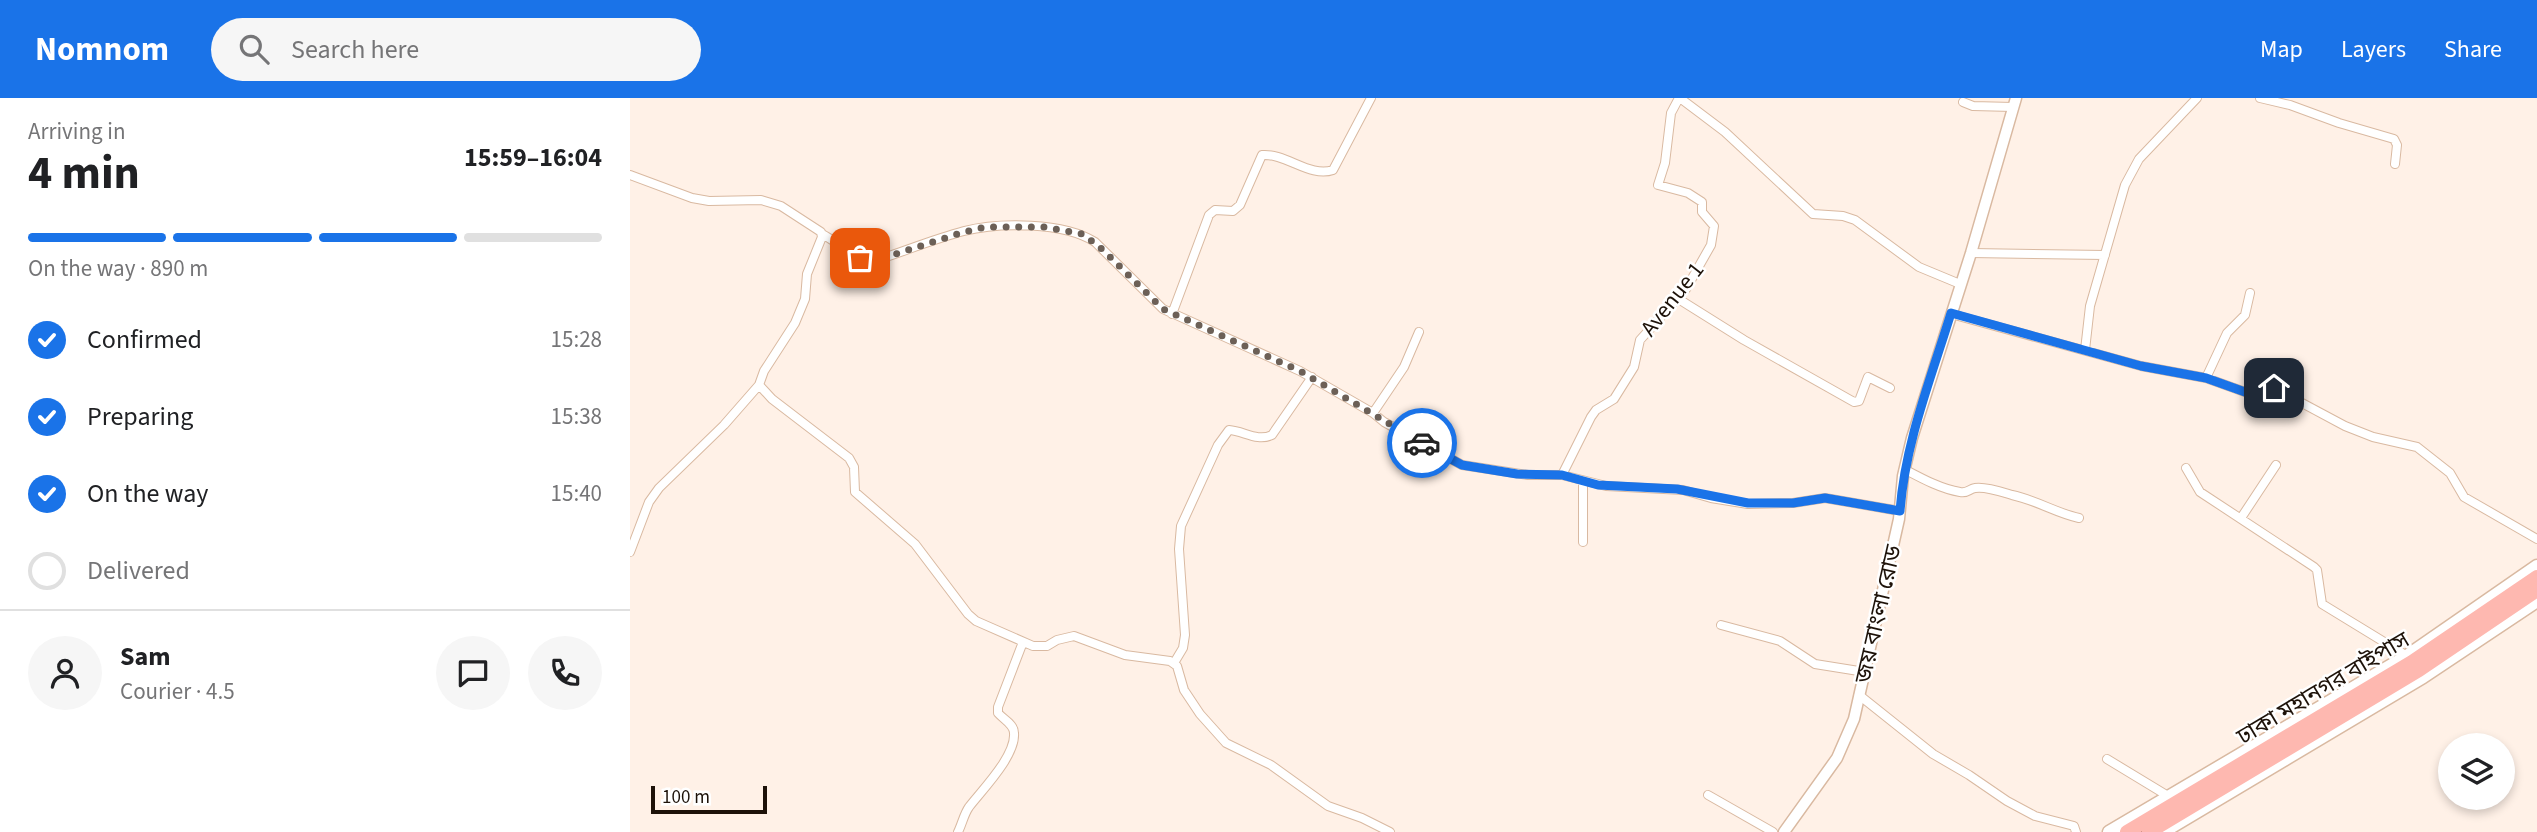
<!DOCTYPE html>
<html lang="en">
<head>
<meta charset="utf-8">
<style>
  :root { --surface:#fff; --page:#f6f6f6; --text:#202124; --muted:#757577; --line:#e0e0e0; --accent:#1a73e8 }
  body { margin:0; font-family:"Source Sans 3","Noto Sans Bengali",sans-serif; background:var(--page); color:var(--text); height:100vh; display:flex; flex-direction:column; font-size:26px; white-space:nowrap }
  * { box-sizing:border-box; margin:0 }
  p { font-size:23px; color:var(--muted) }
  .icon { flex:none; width:38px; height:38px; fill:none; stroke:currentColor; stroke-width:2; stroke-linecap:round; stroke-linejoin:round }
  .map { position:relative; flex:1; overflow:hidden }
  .drawer { display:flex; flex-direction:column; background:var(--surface); width:630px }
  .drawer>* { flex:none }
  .fabs { position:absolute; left:1808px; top:635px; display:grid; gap:14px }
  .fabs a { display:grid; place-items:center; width:77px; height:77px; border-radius:50%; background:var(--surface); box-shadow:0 4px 10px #0003; font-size:35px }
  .scale { position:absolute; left:21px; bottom:18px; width:116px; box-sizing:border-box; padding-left:7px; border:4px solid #1d1209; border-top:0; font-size:19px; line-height:24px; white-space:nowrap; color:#1d1209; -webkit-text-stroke:5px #fff; paint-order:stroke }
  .pin { position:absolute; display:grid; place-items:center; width:60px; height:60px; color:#fff; margin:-30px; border-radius:14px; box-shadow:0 4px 10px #0006 }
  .courier { position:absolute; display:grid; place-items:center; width:70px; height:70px; margin:-35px; border:5px solid #1a73e8; border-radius:50%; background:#fff; color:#222; box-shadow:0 2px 9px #0007 }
  .summary em { font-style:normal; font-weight:700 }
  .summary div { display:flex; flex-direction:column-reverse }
  .summary { display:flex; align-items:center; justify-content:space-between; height:119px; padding:0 28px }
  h1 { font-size:46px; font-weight:700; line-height:52px }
  .bar { display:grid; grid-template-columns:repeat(4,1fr); gap:10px 7px; align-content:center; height:84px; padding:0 28px }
  .bar i { height:9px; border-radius:5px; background:var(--line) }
  .bar .current { background:var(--accent) }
  .bar p { grid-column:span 4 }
  .line { display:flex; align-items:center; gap:18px; padding:0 28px; border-top:2px solid var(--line) }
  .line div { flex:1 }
  .round { display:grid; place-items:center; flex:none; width:74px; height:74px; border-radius:37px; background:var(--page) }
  ol { padding:0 28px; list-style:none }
  li { display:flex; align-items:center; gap:21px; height:77px }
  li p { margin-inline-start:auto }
  li .icon { padding:7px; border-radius:50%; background:var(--accent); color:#fff; stroke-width:4 }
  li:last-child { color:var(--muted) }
  li i { width:38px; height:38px; border:4px solid var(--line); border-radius:50% }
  header { display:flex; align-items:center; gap:42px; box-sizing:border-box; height:98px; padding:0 35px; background:var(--accent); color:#fff }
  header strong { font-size:33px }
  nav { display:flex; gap:38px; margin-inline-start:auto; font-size:24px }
  .search { width:490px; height:63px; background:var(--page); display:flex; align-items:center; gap:18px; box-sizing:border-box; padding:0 24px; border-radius:38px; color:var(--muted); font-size:26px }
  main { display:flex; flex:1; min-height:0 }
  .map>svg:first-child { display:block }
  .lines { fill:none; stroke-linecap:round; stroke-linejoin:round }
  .minor-casing { stroke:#d9b9a1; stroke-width:10 }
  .tertiary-casing { stroke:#d9b9a1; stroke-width:13 }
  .secondary-casing { stroke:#d9b9a1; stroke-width:15 }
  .trunk-casing { stroke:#af7369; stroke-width:17 }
  .minor { stroke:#fff; stroke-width:8 }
  .tertiary { stroke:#fff; stroke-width:10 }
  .secondary { stroke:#fff; stroke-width:12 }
  .trunk { stroke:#feb8b0; stroke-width:14 }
  .done { stroke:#6c6057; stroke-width:7; stroke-dasharray:0 12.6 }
  .route { stroke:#1a73e8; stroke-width:9 }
  .labels { text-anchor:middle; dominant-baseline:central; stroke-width:5; stroke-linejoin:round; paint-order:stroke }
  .street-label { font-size:23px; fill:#1d1209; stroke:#fff }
</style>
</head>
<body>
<header>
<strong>Nomnom</strong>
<div class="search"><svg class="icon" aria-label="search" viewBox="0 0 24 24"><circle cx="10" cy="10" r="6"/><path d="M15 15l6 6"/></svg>Search here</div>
<nav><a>Map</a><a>Layers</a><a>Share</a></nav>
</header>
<main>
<section class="drawer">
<div class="summary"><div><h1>4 min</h1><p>Arriving in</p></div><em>15:59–16:04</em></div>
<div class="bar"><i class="current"></i><i class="current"></i><i class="current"></i><i></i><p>On the way · 890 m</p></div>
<ol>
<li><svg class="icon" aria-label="check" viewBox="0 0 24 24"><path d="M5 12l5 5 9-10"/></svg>Confirmed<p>15:28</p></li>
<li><svg class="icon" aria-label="check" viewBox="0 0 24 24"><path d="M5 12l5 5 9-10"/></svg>Preparing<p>15:38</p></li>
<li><svg class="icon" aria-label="check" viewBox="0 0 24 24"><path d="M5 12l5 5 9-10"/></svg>On the way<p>15:40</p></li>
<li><i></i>Delivered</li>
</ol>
<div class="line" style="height:126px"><a class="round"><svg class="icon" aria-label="person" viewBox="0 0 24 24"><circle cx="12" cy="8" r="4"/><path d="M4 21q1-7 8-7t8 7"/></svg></a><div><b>Sam</b><p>Courier · 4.5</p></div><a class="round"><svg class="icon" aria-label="chat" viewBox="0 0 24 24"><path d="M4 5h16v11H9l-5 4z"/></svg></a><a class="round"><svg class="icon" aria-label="phone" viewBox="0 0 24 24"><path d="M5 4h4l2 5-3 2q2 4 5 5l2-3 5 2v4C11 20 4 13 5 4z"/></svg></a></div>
</section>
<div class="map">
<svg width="1907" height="734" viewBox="0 0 1907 734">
  <rect width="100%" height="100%" fill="#fff1e7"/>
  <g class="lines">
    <!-- minor casing -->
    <g class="minor-casing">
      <path id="minor" d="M 1050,0 L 1095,34 L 1183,116 L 1213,118 L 1225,122 L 1289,169 L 1330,186
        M 1630,0 L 1660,7 L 1709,25 L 1764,41 L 1767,47 L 1765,66
        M 1333,4 L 1343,8 L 1383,9
        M 0,77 L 62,100 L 79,103 L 131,102 L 151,108 L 191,134 L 192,139 L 177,176 L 175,201 L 165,225 L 134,273 L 129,287 L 142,301 L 219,360 L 224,369 L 225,394 L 285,446 L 338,516 L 346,523 L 403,548 L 417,548 L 427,542 L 444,538 L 495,557 L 540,563 L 547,568 L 554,592 L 570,616 L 596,645 L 641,667 L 698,708 L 732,720 L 760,734
        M 192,136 C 209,145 227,163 247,162 C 275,153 304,141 334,133 C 369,124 434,124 465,144 L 533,211 L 670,273 L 743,315 L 754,324 L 832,367 L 898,377 L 932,377 L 976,388 L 1053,392 L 1081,400 L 1118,406 L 1163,405 L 1195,400 L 1270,413
        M 1341,155 L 1475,157
        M 1047,200 L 1114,242 L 1224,304 L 1229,303 L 1238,279 L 1260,290
        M 542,216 L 579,117 L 585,112 L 603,113 L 610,107 L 632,57 C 656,55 680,80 703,72 L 741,0
        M 1321,216 L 1511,268 L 1576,280 L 1615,294 L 1644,290 L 1715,328 L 1743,339 L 1787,349 L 1820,375 L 1834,399 L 1907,441
        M 1455,252 L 1460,208 L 1495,87 L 1509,61 L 1567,0
        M 1576,280 L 1597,235 L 1615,217 L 1620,195
        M 743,315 L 774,269 L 789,234
        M 1556,370 L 1570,394 L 1684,469 L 1687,472 L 1692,506 L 1777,558
        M 1274,371 C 1291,380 1311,391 1330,394 C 1337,396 1339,391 1345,390 C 1355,388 1372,394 1382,397 C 1406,402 1426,415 1449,420
        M 932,377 L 961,319 L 966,312 L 984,301 L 1004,269 L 1010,242 L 1056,191 L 1081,147 L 1084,128 L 1072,114 L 1072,104 L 1058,95 L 1028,87 L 1035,65 L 1041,15 L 1049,0
        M 1611,420 L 1646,367
        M 953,444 L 953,383
        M 0,454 L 19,404 L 29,390 L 94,327 L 129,287
        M 1091,527 L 1150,543 L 1185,566 L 1235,574
        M 544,565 L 553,550 L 555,537 L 549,451 L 551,428 L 588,347 L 599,332 C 614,333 627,344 642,337 L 682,279
        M 1229,597 L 1303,656 L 1339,677 L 1377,703 L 1405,718 L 1444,728 L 1446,734
        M 1477,661 L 1538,698
        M 1078,697 L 1143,734
        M 328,734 C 332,726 334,716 339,709 C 352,692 386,658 384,635 C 384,626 374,622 368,615 L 368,609 L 393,544"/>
    </g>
    <!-- tertiary casing -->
    <g class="tertiary-casing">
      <path id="tertiary" d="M 1154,734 L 1207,660 L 1224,621 L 1269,421 L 1273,378 L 1282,340 L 1341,155 L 1386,0"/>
    </g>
    <!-- secondary casing -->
    <g class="secondary-casing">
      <path id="secondary" d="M 1479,734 L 1777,558 L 1907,468
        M 1533,734 L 1793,579 L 1907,503"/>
    </g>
    <!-- trunk casing -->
    <g class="trunk-casing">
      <path id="trunk" d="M 1497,734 L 1782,564 L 1907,479
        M 1519,734 L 1789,572 L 1907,492"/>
    </g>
    <!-- minor -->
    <use href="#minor" class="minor"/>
    <!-- tertiary -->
    <use href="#tertiary" class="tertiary"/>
    <!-- secondary -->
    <use href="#secondary" class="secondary"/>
    <!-- trunk -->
    <use href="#trunk" class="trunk"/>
  </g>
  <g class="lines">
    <!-- done -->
    <path class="done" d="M 230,160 L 247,162 L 334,134 L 356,129 L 414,129 L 453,136 L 473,152 L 533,211 L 670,273 L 792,345"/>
    <!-- route -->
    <path class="route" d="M 792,345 L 832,367 L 887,376 L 932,377 L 968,387 L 1047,391 L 1118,405 L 1163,405 L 1195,400 L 1270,413 C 1275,345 1301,280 1321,215 L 1511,268 L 1576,280 L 1615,294 L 1644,290"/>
  </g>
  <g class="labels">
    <!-- street labels -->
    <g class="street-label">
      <text transform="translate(1042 201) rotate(-52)">Avenue 1</text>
      <text transform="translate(1248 516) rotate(-77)">জয় বাংলা রোড</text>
      <text transform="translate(1693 590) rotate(-31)">ঢাকা মহানগর বাইপাস</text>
    </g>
  </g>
</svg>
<div class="fabs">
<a><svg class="icon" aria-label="layers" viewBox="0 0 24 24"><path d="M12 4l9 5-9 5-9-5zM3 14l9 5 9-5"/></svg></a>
</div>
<div class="scale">100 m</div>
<div class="pin" style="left:230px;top:160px;background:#ea580c"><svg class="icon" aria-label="bag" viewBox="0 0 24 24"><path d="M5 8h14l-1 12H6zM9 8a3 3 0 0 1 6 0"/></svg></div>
<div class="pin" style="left:1644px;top:290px;background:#1f2937"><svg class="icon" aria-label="home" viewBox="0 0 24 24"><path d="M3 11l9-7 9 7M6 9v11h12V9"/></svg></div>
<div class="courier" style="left:792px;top:345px"><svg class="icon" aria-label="car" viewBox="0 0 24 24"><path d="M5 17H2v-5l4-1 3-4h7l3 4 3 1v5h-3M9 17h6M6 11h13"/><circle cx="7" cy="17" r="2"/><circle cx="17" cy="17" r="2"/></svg></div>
</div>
</main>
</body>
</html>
